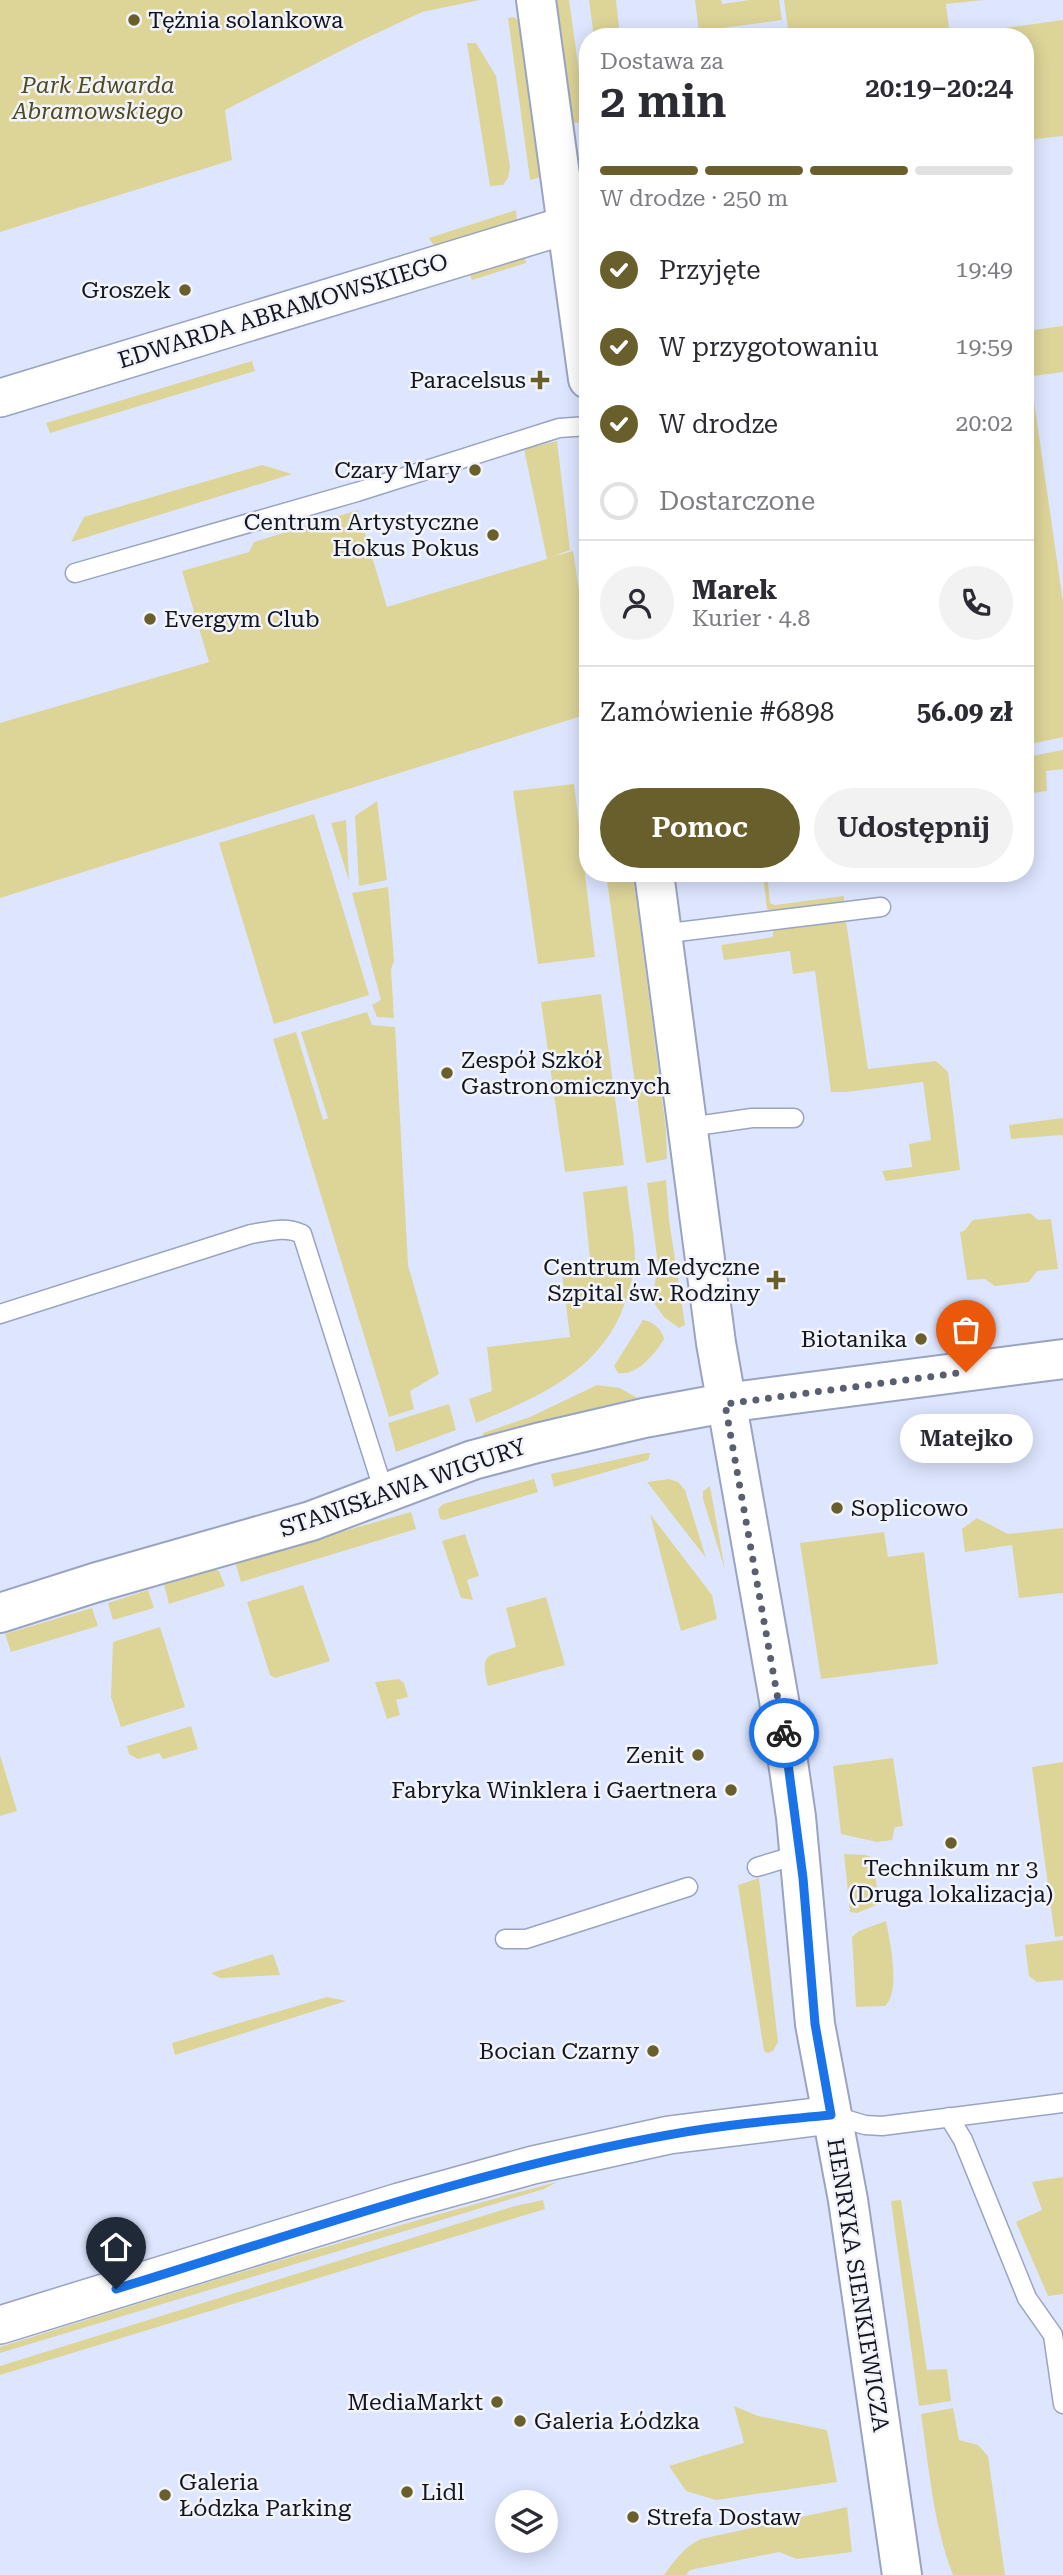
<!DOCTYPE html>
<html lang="pl">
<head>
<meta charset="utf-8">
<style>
  :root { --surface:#fff; --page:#f2f2f3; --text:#2b2b33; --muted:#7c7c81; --line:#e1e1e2; --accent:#685f2c }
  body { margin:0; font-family:"Roboto Serif",serif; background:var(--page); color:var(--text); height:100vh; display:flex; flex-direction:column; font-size:26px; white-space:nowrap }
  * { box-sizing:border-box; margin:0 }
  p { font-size:23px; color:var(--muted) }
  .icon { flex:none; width:38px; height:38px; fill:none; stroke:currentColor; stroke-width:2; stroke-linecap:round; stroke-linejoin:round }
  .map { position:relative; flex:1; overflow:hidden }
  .side { position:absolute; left:579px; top:28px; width:455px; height:854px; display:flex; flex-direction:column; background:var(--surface); border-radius:28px; box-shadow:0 4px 18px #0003 }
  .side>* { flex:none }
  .controls { position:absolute; left:495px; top:2490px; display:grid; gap:14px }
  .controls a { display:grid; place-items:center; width:63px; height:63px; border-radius:50%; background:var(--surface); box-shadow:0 4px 18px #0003; font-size:35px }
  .pin { position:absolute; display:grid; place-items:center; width:60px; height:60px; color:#fff; margin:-72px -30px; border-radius:50% 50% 50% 0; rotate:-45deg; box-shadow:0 0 7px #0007 }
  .pin .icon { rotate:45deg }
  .courier { position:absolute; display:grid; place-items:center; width:70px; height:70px; margin:-35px; border:5px solid #1a73e8; border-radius:50%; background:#fff; color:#222; box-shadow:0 2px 9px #0007 }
  .bubble { position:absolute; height:49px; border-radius:24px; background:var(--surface); box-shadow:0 4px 18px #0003; font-size:23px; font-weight:600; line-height:49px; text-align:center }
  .overview em { font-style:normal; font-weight:600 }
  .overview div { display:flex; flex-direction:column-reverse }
  .overview { display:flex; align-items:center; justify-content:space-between; height:119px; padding:0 21px }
  h1 { font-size:46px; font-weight:600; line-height:52px }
  .bar { display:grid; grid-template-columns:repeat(4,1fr); gap:10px 7px; align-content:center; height:84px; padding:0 21px }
  .bar i { height:9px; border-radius:5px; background:var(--line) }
  .bar .on { background:var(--accent) }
  .bar p { grid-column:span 4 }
  .line { display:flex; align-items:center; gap:18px; padding:0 21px; border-top:2px solid var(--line) }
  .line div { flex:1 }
  .round { display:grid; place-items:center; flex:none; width:74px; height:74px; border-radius:37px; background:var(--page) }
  ol { padding:0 21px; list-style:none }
  li { display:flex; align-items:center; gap:21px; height:77px }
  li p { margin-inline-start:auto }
  li .icon { padding:7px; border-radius:50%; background:var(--accent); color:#fff; stroke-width:4 }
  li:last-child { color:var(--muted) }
  li i { width:38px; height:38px; border:4px solid var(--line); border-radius:50% }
  .cta { display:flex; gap:14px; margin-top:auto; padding:14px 21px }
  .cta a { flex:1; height:80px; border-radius:42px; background:var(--accent); color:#fff; font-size:28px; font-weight:600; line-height:80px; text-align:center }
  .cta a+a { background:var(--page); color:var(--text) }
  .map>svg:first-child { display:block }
  .green { fill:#ddd498 }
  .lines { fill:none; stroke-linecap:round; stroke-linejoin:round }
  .service-casing { stroke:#9aa4c0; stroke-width:21 }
  .minor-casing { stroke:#9aa4c0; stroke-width:40 }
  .tertiary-casing { stroke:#9aa4c0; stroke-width:42 }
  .service { stroke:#fff; stroke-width:18 }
  .minor { stroke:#fff; stroke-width:37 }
  .tertiary { stroke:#fff; stroke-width:38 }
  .done { stroke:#5a5f6f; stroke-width:7; stroke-dasharray:0 12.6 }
  .route { stroke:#1a73e8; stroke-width:9 }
  .poi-dot { fill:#685f2c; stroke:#f2f4fa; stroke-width:2.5 }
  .labels { text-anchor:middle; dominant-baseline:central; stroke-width:5; stroke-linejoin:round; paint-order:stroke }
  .poi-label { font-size:23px; fill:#131621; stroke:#f2f4fa; text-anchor:end }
  .park-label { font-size:23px; font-style:italic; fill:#504a22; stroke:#f2f4fa }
  .street-label { font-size:23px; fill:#131621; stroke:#f2f4fa }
</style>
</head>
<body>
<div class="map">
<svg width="1063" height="2575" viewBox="0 0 1063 2575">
  <rect width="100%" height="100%" fill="#dee6ff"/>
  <!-- green -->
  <path class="green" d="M 0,0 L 480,0 L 422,12 L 360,41 L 225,110 L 232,160 L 0,232 Z
    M 556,0 L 569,0 L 586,122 L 573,123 Z
    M 589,0 L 616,0 L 620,37 L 594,37 Z
    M 695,0 L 721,0 L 722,4 L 750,0 L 779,0 L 782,20 L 699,31 Z
    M 784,0 L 984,0 L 946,4 L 950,37 L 789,37 Z
    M 514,17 L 519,21 L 542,177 L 530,180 L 508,18 Z
    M 1063,20 L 1063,136 L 1026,140 L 1026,37 L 998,37 L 997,29 Z
    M 467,43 L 476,43 L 496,76 L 510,167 L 508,178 L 503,185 L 490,186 Z
    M 588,162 L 588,236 L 578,164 Z
    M 516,210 L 517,221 L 435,247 L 429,238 Z
    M 525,256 L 526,263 L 472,280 L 469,273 Z
    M 1063,326 L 1063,372 L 1026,377 L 1026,331 Z
    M 252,361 L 255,371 L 50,433 L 46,423 Z
    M 1031,381 L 1063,602 L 1063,737 L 1026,745 L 1026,382 Z
    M 557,441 L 570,550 L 551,557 L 573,551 L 588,650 L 588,714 L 0,898 L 0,723 L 209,662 L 182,571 L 249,552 L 254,542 L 358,510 L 387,607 L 547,559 L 524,449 Z
    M 262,465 L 292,474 L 71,542 L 84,517 Z
    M 1063,750 L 1063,769 L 1046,771 L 1047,791 L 1026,794 L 1026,757 Z
    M 574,784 L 595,957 L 538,964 L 513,791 Z
    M 377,801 L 387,880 L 359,886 L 355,816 Z
    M 314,814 L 369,995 L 274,1024 L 219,843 Z
    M 346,820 L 349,881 L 331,823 Z
    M 606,873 L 633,873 L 666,1130 L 667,1159 L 646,1163 Z
    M 763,873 L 767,873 L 770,903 L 775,905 L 844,896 L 844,901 L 771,911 L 767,909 Z
    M 388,887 L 394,961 L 391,969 L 394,1018 L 377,1017 L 372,1005 L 381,1000 L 352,893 Z
    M 846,921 L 868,1069 L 936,1061 L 948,1072 L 960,1170 L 886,1181 L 882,1171 L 912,1167 L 909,1144 L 931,1140 L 923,1082 L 847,1092 L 831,1092 L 815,971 L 793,974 L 790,951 L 724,960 L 721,945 L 773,937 L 773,930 Z
    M 601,994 L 624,1165 L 565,1172 L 541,1002 Z
    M 367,1012 L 372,1025 L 395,1027 L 408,1265 L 439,1374 L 410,1391 L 414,1409 L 389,1417 L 273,1039 L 296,1032 L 323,1120 L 328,1118 L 301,1032 Z
    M 1063,1118 L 1063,1140 L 1062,1135 L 1011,1139 L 1009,1125 Z
    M 666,1180 L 669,1220 L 685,1325 L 679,1328 L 664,1317 L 654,1303 L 653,1295 L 658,1264 L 647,1183 Z
    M 627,1186 C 629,1212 636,1240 635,1266 C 634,1275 630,1284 628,1293 C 608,1368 541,1396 476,1423 L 469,1399 L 492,1391 L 487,1347 L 570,1337 L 562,1273 L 591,1268 L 583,1192 Z
    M 1030,1213 L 1038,1220 L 1051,1219 L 1058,1269 L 1037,1271 L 1029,1282 L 995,1286 L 985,1279 L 967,1280 L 960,1232 L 964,1231 L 973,1220 Z
    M 643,1320 C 652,1321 662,1329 664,1339 C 655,1354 637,1376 618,1373 L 614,1366 Z
    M 597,1385 L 620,1388 L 637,1398 L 483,1436 L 483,1433 L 530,1417 Z
    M 449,1404 L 456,1430 L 396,1452 L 388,1423 Z
    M 646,1453 L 650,1453 L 648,1460 L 554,1487 L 551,1474 Z
    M 534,1479 L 538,1492 L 444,1520 L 440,1519 L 438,1509 L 443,1504 Z
    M 669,1479 L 678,1482 L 685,1490 L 706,1558 L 647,1482 Z
    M 710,1486 L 725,1570 L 703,1499 L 703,1491 Z
    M 411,1512 L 416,1529 L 241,1582 L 235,1562 Z
    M 650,1514 L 712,1595 L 717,1619 L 681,1631 Z
    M 977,1518 L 1008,1534 L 1063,1528 L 1063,1593 L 1019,1598 L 1012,1545 L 965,1552 L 962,1529 Z
    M 884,1532 L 888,1557 L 924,1552 L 938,1664 L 821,1679 L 800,1543 Z
    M 465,1534 L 479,1576 L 467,1580 L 473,1600 L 461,1598 L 442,1541 Z
    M 215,1569 L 219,1571 L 225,1586 L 169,1604 L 164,1585 Z
    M 303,1585 L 330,1661 L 275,1678 L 270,1675 L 247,1602 Z
    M 148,1590 L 154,1608 L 113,1620 L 108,1603 Z
    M 546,1597 L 565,1665 L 488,1686 C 479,1652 488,1656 516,1647 L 506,1608 Z
    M 92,1608 L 98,1626 L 11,1652 L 5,1634 Z
    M 160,1627 L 185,1707 L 121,1727 L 111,1697 L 113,1642 Z
    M 399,1679 L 404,1683 L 408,1697 L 396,1700 L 400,1715 L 387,1719 L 375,1682 Z
    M 191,1726 L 198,1749 L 163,1759 L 159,1753 L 138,1759 L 129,1754 L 127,1746 Z
    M 0,1755 L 17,1811 L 0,1816 Z
    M 893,1758 L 903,1826 L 895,1827 L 892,1840 L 877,1842 L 841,1834 L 833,1766 Z
    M 1063,1762 L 1063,1936 L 1055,1937 L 1032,1767 Z
    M 844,1854 L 866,1855 L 873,1858 L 879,1904 L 857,1913 L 850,1912 Z
    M 759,1878 L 778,2042 L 773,2051 L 768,2053 L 764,2051 L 738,1885 Z
    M 886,1921 C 890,1941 901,1991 885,2006 L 856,2007 L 852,1937 L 859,1931 Z
    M 1063,1940 L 1063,1980 L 1037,1982 L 1029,1976 L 1025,1945 Z
    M 273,1954 L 280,1975 L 220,1978 L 211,1973 Z
    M 327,1997 L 346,2001 L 175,2055 L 172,2043 Z
    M 1063,2177 L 1063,2294 L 1048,2296 L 1016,2222 L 1042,2210 L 1032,2182 Z
    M 557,2182 L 544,2189 L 0,2353 L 0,2347 C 185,2289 370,2231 557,2182 Z
    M 543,2200 L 545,2209 L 0,2375 L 0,2366 L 515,2206 Z
    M 901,2200 L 927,2370 L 947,2369 L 951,2401 L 919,2406 L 891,2201 Z
    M 734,2406 L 758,2416 L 827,2430 L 837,2482 L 716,2500 L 686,2491 L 669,2466 L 744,2443 Z
    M 953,2408 L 959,2440 L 978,2445 L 988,2456 L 1005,2575 L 953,2575 C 933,2524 929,2468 921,2414 Z
    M 847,2507 L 852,2552 L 797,2559 L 779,2552 L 690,2570 L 686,2575 L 664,2575 C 675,2560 684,2547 701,2539 Z"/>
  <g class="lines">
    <!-- service casing -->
    <g class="service-casing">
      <path id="service" d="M 75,573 L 357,492 L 559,428 L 588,426
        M 661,934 L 881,907
        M 689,1127 L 752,1118 L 794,1118
        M 0,1314 L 251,1234 C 270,1231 285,1226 302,1234 L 384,1492
        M 757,1867 L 800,1854
        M 505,1939 L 526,1939 L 688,1887
        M 831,2115 L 865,2125 L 882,2126 L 1063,2103
        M 949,2117 L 963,2140 L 1027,2298 L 1053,2335 L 1063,2404"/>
    </g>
    <!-- minor casing -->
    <g class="minor-casing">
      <path id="minor" d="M 0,398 L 567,225
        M 0,2325 L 399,2202 L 533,2165 L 669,2135 L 831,2115"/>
    </g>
    <!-- tertiary casing -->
    <g class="tertiary-casing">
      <path id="tertiary" d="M 536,0 L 588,379
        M 654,873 L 716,1343 L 779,1700 L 796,1817 L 815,2024 L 848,2200 L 902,2575
        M 0,1613 L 94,1583 L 311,1521 L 473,1460 L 537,1443 L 644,1418 L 725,1403 L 1063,1359"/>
    </g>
    <!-- service -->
    <use href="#service" class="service"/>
    <!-- minor -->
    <use href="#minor" class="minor"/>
    <!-- tertiary -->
    <use href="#tertiary" class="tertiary"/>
  </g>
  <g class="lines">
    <!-- done -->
    <path class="done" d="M 784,1733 L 725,1404 L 966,1372"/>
    <!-- route -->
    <path class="route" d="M 116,2289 C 298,2233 480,2169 668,2135 C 722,2125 777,2120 831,2115 L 815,2024 L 803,1878 L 784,1733"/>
  </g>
  <!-- markers -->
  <g class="poi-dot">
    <circle cx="134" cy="20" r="7"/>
    <circle cx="185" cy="290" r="7"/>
    <path d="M536.5 369.5h7v7h7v7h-7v7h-7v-7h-7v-7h7z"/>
    <circle cx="475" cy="470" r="7"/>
    <circle cx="493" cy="535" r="7"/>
    <circle cx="150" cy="619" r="7"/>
    <circle cx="447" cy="1073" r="7"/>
    <path d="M772.5 1269.5h7v7h7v7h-7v7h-7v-7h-7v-7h7z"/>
    <circle cx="921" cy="1339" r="7"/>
    <circle cx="837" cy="1508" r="7"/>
    <circle cx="698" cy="1755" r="7"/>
    <circle cx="731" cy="1790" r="7"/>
    <circle cx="951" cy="1843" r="7"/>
    <circle cx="653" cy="2051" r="7"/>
    <circle cx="497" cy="2402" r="7"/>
    <circle cx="520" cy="2421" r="7"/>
    <circle cx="407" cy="2492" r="7"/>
    <circle cx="165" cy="2495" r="7"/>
    <circle cx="633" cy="2517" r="7"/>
  </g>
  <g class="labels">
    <!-- poi labels -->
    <g class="poi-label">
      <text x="148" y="20" text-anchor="start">Tężnia solankowa</text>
      <text x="171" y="290">Groszek</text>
      <text x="526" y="380">Paracelsus</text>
      <text x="461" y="470">Czary Mary</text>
      <text x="479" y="522">Centrum Artystyczne<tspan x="479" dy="26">Hokus Pokus</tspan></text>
      <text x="164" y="619" text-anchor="start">Evergym Club</text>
      <text x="461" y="1060" text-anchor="start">Zespół Szkół<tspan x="461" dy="26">Gastronomicznych</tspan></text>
      <text x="760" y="1267">Centrum Medyczne<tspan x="760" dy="26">Szpital św. Rodziny</tspan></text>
      <text x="907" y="1339">Biotanika</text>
      <text x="851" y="1508" text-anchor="start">Soplicowo</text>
      <text x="684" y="1755">Zenit</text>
      <text x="717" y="1790">Fabryka Winklera i Gaertnera</text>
      <text x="951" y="1868" text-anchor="middle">Technikum nr 3<tspan x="951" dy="26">(Druga lokalizacja)</tspan></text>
      <text x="639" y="2051">Bocian Czarny</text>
      <text x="483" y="2402">MediaMarkt</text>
      <text x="534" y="2421" text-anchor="start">Galeria Łódzka</text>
      <text x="179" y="2482" text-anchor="start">Galeria<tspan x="179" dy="26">Łódzka Parking</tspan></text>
      <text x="421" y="2492" text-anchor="start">Lidl</text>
      <text x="647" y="2517" text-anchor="start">Strefa Dostaw</text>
    </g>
    <!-- park labels -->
    <g class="park-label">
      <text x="98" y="85">Park Edwarda<tspan x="98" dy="26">Abramowskiego</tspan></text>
    </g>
    <!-- street labels -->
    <g class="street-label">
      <text transform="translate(283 311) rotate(-17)">EDWARDA ABRAMOWSKIEGO</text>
      <text transform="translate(403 1488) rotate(-19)">STANISŁAWA WIGURY</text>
      <text transform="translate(858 2285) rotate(81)">HENRYKA SIENKIEWICZA</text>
    </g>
  </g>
</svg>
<div class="controls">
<a><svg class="icon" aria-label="layers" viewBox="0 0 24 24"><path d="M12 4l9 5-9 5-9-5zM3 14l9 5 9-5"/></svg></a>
</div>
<div class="pin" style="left:966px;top:1372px;background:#ea580c"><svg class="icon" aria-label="bag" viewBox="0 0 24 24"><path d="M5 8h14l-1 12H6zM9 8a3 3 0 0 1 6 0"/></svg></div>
<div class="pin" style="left:116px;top:2289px;background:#1f2937"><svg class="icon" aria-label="home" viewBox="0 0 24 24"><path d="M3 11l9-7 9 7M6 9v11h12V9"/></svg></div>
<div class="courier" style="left:784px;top:1733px"><svg class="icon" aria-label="bike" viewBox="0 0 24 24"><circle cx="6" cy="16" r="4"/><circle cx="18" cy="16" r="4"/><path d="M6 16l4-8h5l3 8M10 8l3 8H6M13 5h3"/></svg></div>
<div class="bubble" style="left:900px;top:1414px;width:133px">Matejko</div>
<section class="side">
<div class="overview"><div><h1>2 min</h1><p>Dostawa za</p></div><em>20:19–20:24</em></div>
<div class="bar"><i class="on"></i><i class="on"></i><i class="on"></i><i></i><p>W drodze · 250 m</p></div>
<ol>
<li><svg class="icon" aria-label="check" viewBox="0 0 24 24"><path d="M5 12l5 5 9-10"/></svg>Przyjęte<p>19:49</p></li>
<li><svg class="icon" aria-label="check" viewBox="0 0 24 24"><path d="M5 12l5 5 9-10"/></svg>W przygotowaniu<p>19:59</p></li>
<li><svg class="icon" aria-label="check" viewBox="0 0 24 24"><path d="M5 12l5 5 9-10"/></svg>W drodze<p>20:02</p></li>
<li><i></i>Dostarczone</li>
</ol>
<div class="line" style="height:126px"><a class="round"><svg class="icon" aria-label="person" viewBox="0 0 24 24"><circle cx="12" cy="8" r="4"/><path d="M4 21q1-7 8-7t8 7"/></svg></a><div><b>Marek</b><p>Kurier · 4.8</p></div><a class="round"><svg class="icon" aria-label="phone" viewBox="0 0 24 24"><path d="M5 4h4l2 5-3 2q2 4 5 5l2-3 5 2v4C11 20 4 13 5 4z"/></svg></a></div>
<div class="line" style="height:91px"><div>Zamówienie #6898</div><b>56.09 zł</b></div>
<div class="cta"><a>Pomoc</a><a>Udostępnij</a></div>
</section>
</div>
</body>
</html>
